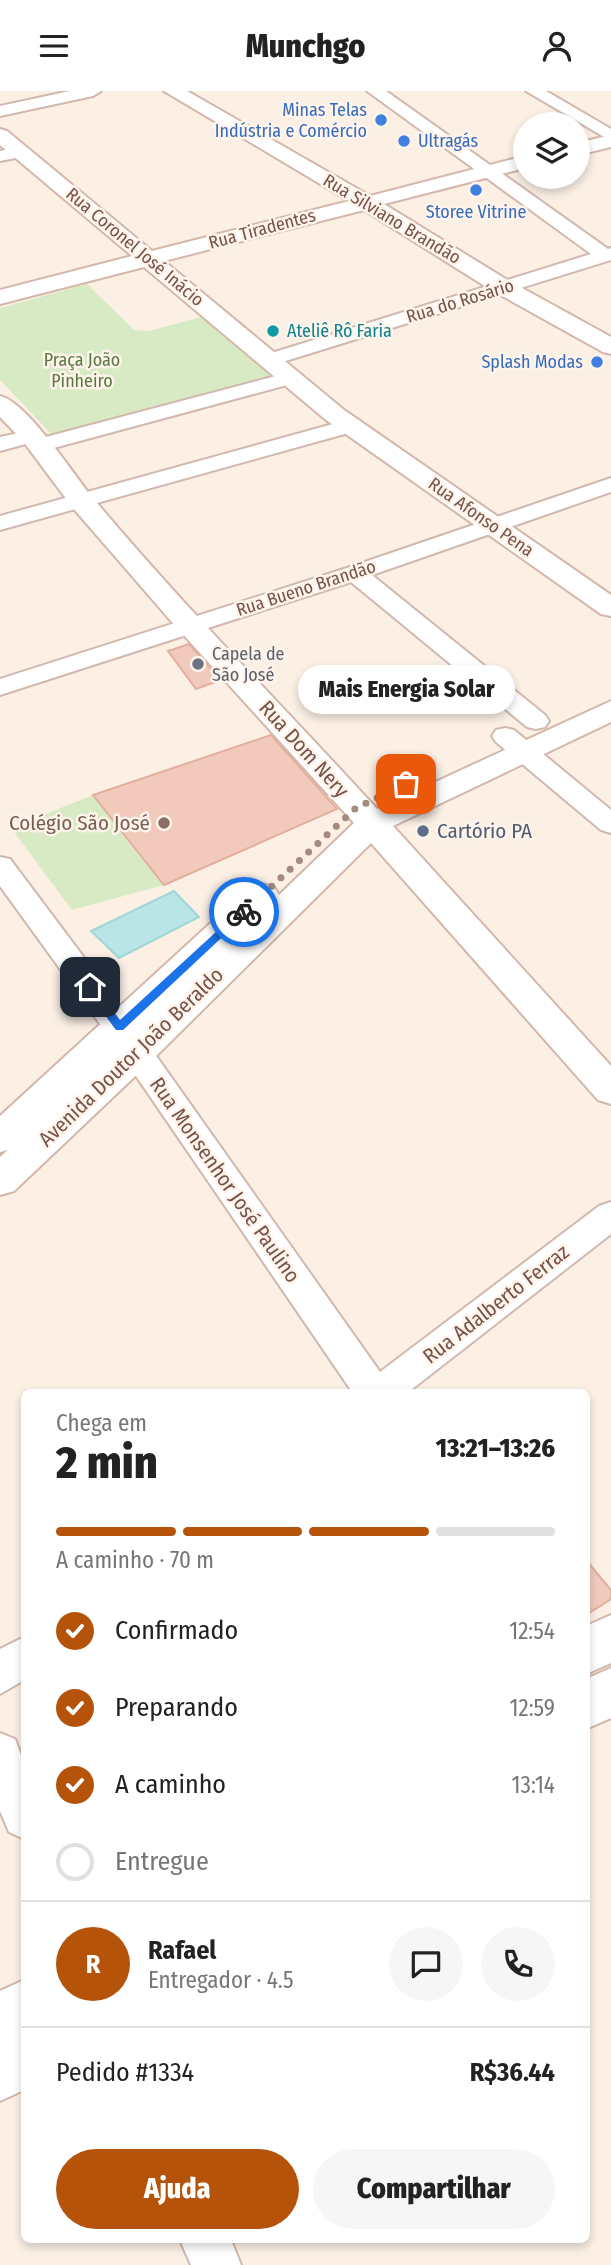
<!DOCTYPE html>
<html lang="pt">
<head>
<meta charset="utf-8">
<style>
  :root { --surface:#fff; --page:#f6f6f6; --text:#222; --muted:#767676; --line:#e0e0e0; --accent:#b45309 }
  body { margin:0; font-family:"Fira Sans Condensed",sans-serif; background:var(--page); color:var(--text); height:100vh; display:flex; flex-direction:column; font-size:26px; white-space:nowrap }
  * { box-sizing:border-box; margin:0 }
  p { font-size:23px; color:var(--muted) }
  .icon { flex:none; width:38px; height:38px; fill:none; stroke:currentColor; stroke-width:2; stroke-linecap:round; stroke-linejoin:round }
  .map { position:relative; flex:1; overflow:hidden }
  .sheet { position:absolute; left:21px; top:1298px; width:569px; height:854px; display:flex; flex-direction:column; background:var(--surface); border-radius:10px; box-shadow:0 4px 10px #0003 }
  .sheet>* { flex:none }
  .buttons { position:absolute; left:513px; top:21px; display:grid; gap:14px }
  .buttons a { display:grid; place-items:center; width:77px; height:77px; border-radius:50%; background:var(--surface); box-shadow:0 4px 10px #0003; font-size:35px }
  .pin { position:absolute; display:grid; place-items:center; width:60px; height:60px; color:#fff; margin:-30px; border-radius:14px; box-shadow:0 4px 10px #0006 }
  .courier { position:absolute; display:grid; place-items:center; width:70px; height:70px; margin:-35px; border:5px solid #1a73e8; border-radius:50%; background:#fff; color:#222; box-shadow:0 2px 9px #0007 }
  .bubble { position:absolute; height:49px; border-radius:24px; background:var(--surface); box-shadow:0 4px 10px #0003; font-size:23px; font-weight:800; line-height:49px; text-align:center }
  .summary em { font-style:normal; font-weight:800 }
  .summary div { display:flex; flex-direction:column-reverse }
  .summary { display:flex; align-items:center; justify-content:space-between; height:119px; padding:0 35px }
  h1 { font-size:46px; font-weight:800; line-height:52px }
  .bar { display:grid; grid-template-columns:repeat(4,1fr); gap:10px 7px; align-content:center; height:84px; padding:0 35px }
  .bar i { height:9px; border-radius:5px; background:var(--line) }
  .bar .on { background:var(--accent) }
  .bar p { grid-column:span 4 }
  .line { display:flex; align-items:center; gap:18px; padding:0 35px; border-top:2px solid var(--line) }
  .line div { flex:1 }
  .round { display:grid; place-items:center; flex:none; width:74px; height:74px; border-radius:37px; background:var(--page) }
  ol { padding:0 35px; list-style:none }
  li { display:flex; align-items:center; gap:21px; height:77px }
  li p { margin-inline-start:auto }
  li .icon { padding:7px; border-radius:50%; background:var(--accent); color:#fff; stroke-width:4 }
  li:last-child { color:var(--muted) }
  li i { width:38px; height:38px; border:4px solid var(--line); border-radius:50% }
  .action { display:flex; gap:14px; margin-top:auto; padding:14px 35px }
  .action a { flex:1; height:80px; border-radius:42px; background:var(--accent); color:#fff; font-size:28px; font-weight:800; line-height:80px; text-align:center }
  .action a+a { background:var(--page); color:var(--text) }
  header { display:flex; justify-content:space-between; align-items:center; height:91px; padding:0 35px; background:var(--surface); font-size:32px; font-weight:800 }
  .map>svg:first-child { display:block }
  .green { fill:#d8eac3 }
  .water { fill:#b9e5e6; stroke:#9fd6d7; stroke-width:2 }
  .building { fill:#f1cabc; stroke:#e4ae9d; stroke-width:2 }
  .lines { fill:none; stroke-linecap:round; stroke-linejoin:round }
  .street-casing { stroke:#d0b8ae; stroke-width:4 }
  .secondary-casing { stroke:#d3b7ab; stroke-width:4 }
  .street { fill:#fff; fill-rule:evenodd }
  .secondary { fill:#fff; fill-rule:evenodd }
  .route { fill:#1a73e8 }
  .done { stroke:#a48a80; stroke-width:7; stroke-dasharray:0 12.6 }
  .shop-dot { fill:#3f7fe0; stroke:#fff4eb; stroke-width:2.5 }
  .culture-dot { fill:#0f9aa8; stroke:#fff4eb; stroke-width:2.5 }
  .worship-dot { fill:#6b7280; stroke:#fff4eb; stroke-width:2.5 }
  .education-dot { fill:#8d6e63; stroke:#fff4eb; stroke-width:2.5 }
  .service-dot { fill:#5c6f8a; stroke:#fff4eb; stroke-width:2.5 }
  .labels { text-anchor:middle; dominant-baseline:central; stroke-width:5; stroke-linejoin:round; paint-order:stroke }
  .far-shop-label { font-size:18px; fill:#366cbe; stroke:#fff4eb; text-anchor:end }
  .far-street-label { font-size:18px; fill:#75534a; stroke:#fff4eb }
  .far-culture-label { font-size:18px; fill:#0d838f; stroke:#fff4eb; text-anchor:start }
  .far-park-label { font-size:18px; fill:#5a7a42; stroke:#fff4eb }
  .far-worship-label { font-size:18px; fill:#5b616d; stroke:#fff4eb; text-anchor:start }
  .street-label { font-size:21px; fill:#75534a; stroke:#fff4eb }
  .education-label { font-size:21px; fill:#785e54; stroke:#fff4eb; text-anchor:end }
  .service-label { font-size:21px; fill:#4e5e75; stroke:#fff4eb; text-anchor:start }
</style>
</head>
<body>
<header><svg class="icon" aria-label="menu" viewBox="0 0 24 24"><path d="M4 6h16M4 12h16M4 18h16"/></svg>Munchgo<svg class="icon" aria-label="person" viewBox="0 0 24 24"><circle cx="12" cy="8" r="4"/><path d="M4 21q1-7 8-7t8 7"/></svg></header>
<div class="map">
<svg width="611" height="2174" viewBox="0 0 611 2174">
  <rect width="100%" height="100%" fill="#fcf0e5"/>
  <!-- green -->
  <path class="green" d="M 87,193 L 134,239 L 149,240 L 209,224 L 289,295 L 75,351 L 55,347 L 0,289 L 0,217 Z
    M 93,704 L 164,794 L 72,819 L 11,737 Z"/>
  <!-- water -->
  <path class="water" d="M 174,800 L 199,826 L 119,867 L 91,840 Z"/>
  <!-- building -->
  <path class="building" d="M 189,553 L 221,589 L 196,598 L 168,560 Z
    M 271,644 L 337,718 L 164,794 L 93,704 Z
    M 586,1469 L 611,1499 L 611,1508 L 586,1524 Z"/>
  <g class="lines">
    <!-- street casing -->
    <g class="street-casing">
      <path id="street" d="M 70,0 L 101,0 L 93,5 L 0,25 L 0,15 Z
        M 367,0 L 386,0 L 608,158 L 611,157 L 611,169 L 276,273 L 262,273 L 259,269 L 262,265 L 591,163 Z
        M 526,0 L 546,0 L 611,38 L 611,50 Z
        M 20,56 L 29,61 L 26,65 L 0,70 L 0,60 Z
        M 291,281 L 298,283 L 301,287 L 298,291 L 39,361 L 31,359 L 29,352 L 0,360 L 0,346 L 32,339 L 40,340 L 42,347 Z
        M 351,328 L 359,329 L 362,334 L 359,339 L 0,439 L 0,425 Z
        M 611,387 L 611,401 L 372,484 L 545,624 L 549,630 L 545,636 L 536,638 L 527,636 L 351,491 L 0,604 L 0,588 L 347,477 Z
        M 505,637 L 514,639 L 611,719 L 611,742 L 601,739 L 496,651 L 492,645 L 496,639 Z
        M 0,766 L 10,768 L 130,928 L 380,1281 L 599,1115 L 611,1111 L 611,1143 L 407,1302 L 353,1302 L 108,944 L 0,795 Z
        M 24,1546 L 24,1589 L 0,1603 L 0,1558 Z
        M 0,1642 L 15,1648 L 24,1672 L 24,1748 L 9,1741 L 0,1720 Z
        M 180,2149 L 231,2149 L 241,2174 L 191,2174 Z"/>
    </g>
    <!-- secondary casing -->
    <g class="secondary-casing">
      <path id="secondary" d="M 164,0 L 187,0 L 370,105 L 525,65 L 525,77 L 384,113 L 504,187 L 611,246 L 611,263 L 603,261 L 488,197 L 364,119 L 164,170 L 344,319 L 611,504 L 611,525 L 601,523 L 326,329 L 144,176 L 0,213 L 0,199 L 132,165 L 0,54 L 0,38 L 7,40 L 152,160 L 349,110 Z
        M 611,44 L 611,56 L 578,64 L 578,52 Z
        M 0,305 C 28,312 72,382 92,406 C 182,514 282,614 377,718 L 611,610 L 611,631 L 393,735 L 611,975 L 611,1013 L 598,1009 L 371,752 L 149,972 L 14,1100 L 0,1104 L 0,1066 L 8,1059 L 0,1061 L 0,1025 L 250,796 L 262,793 L 274,796 L 279,804 L 354,732 L 171,530 L 73,417 L 23,350 L 0,326 Z
        M 611,1524 L 611,1572 L 586,1583 L 586,1535 Z
        M 611,1577 L 611,1627 L 586,1638 L 586,1588 Z
        M 24,1889 L 24,1999 L 0,2010 L 0,1900 Z"/>
    </g>
    <!-- street -->
    <use href="#street" class="street"/>
    <!-- secondary -->
    <use href="#secondary" class="secondary"/>
  </g>
  <!-- route -->
  <path class="route" d="M 241,818 L 249,821 L 123,939 L 116,939 L 84,896 L 93,893 L 120,929 Z"/>
  <g class="lines">
    <!-- done -->
    <path class="done" d="M 244,821 L 356,717 L 406,693"/>
  </g>
  <!-- markers -->
  <g class="shop-dot">
    <circle cx="381" cy="29" r="7"/>
    <circle cx="404" cy="50" r="7"/>
    <circle cx="476" cy="99" r="7"/>
    <circle cx="597" cy="271" r="7"/>
  </g>
  <circle class="culture-dot" cx="273" cy="240" r="7"/>
  <circle class="worship-dot" cx="198" cy="573" r="7"/>
  <circle class="education-dot" cx="164" cy="732" r="7"/>
  <circle class="service-dot" cx="423" cy="740" r="7"/>
  <g class="labels">
    <!-- far-shop labels -->
    <g class="far-shop-label">
      <text x="367" y="19">Minas Telas<tspan x="367" dy="21">Indústria e Comércio</tspan></text>
      <text x="418" y="50" text-anchor="start">Ultragás</text>
      <text x="476" y="121" text-anchor="middle">Storee Vitrine</text>
      <text x="583" y="271">Splash Modas</text>
    </g>
    <!-- far-street labels -->
    <g class="far-street-label">
      <text transform="translate(392 128) rotate(31)">Rua Silviano Brandão</text>
      <text transform="translate(262 138) rotate(-15)">Rua Tiradentes</text>
      <text transform="translate(135 156) rotate(40)">Rua Coronel José Inácio</text>
      <text transform="translate(460 210) rotate(-17)">Rua do Rosário</text>
      <text transform="translate(481 426) rotate(35)">Rua Afonso Pena</text>
      <text transform="translate(306 497) rotate(-18)">Rua Bueno Brandão</text>
    </g>
    <!-- far-culture labels -->
    <g class="far-culture-label">
      <text x="287" y="240">Ateliê Rô Faria</text>
    </g>
    <!-- far-park labels -->
    <g class="far-park-label">
      <text x="82" y="269">Praça João<tspan x="82" dy="21">Pinheiro</tspan></text>
    </g>
    <!-- far-worship labels -->
    <g class="far-worship-label">
      <text x="212" y="563">Capela de<tspan x="212" dy="21">São José</tspan></text>
    </g>
    <!-- street labels -->
    <g class="street-label">
      <text transform="translate(304 658) rotate(48)">Rua Dom Nery</text>
      <text transform="translate(131 966) rotate(-44)">Avenida Doutor João Beraldo</text>
      <text transform="translate(225 1089) rotate(55)">Rua Monsenhor José Paulino</text>
      <text transform="translate(496 1213) rotate(-38)">Rua Adalberto Ferraz</text>
    </g>
    <!-- education labels -->
    <g class="education-label">
      <text x="150" y="732">Colégio São José</text>
    </g>
    <!-- service labels -->
    <g class="service-label">
      <text x="437" y="740">Cartório PA</text>
    </g>
  </g>
</svg>
<div class="buttons">
<a><svg class="icon" aria-label="layers" viewBox="0 0 24 24"><path d="M12 4l9 5-9 5-9-5zM3 14l9 5 9-5"/></svg></a>
</div>
<div class="pin" style="left:406px;top:693px;background:#ea580c"><svg class="icon" aria-label="bag" viewBox="0 0 24 24"><path d="M5 8h14l-1 12H6zM9 8a3 3 0 0 1 6 0"/></svg></div>
<div class="pin" style="left:90px;top:896px;background:#1f2937"><svg class="icon" aria-label="home" viewBox="0 0 24 24"><path d="M3 11l9-7 9 7M6 9v11h12V9"/></svg></div>
<div class="courier" style="left:244px;top:821px"><svg class="icon" aria-label="bike" viewBox="0 0 24 24"><circle cx="6" cy="16" r="4"/><circle cx="18" cy="16" r="4"/><path d="M6 16l4-8h5l3 8M10 8l3 8H6M13 5h3"/></svg></div>
<div class="bubble" style="left:298px;top:574px;width:217px">Mais Energia Solar</div>
<section class="sheet">
<div class="summary"><div><h1>2 min</h1><p>Chega em</p></div><em>13:21–13:26</em></div>
<div class="bar"><i class="on"></i><i class="on"></i><i class="on"></i><i></i><p>A caminho · 70 m</p></div>
<ol>
<li><svg class="icon" aria-label="check" viewBox="0 0 24 24"><path d="M5 12l5 5 9-10"/></svg>Confirmado<p>12:54</p></li>
<li><svg class="icon" aria-label="check" viewBox="0 0 24 24"><path d="M5 12l5 5 9-10"/></svg>Preparando<p>12:59</p></li>
<li><svg class="icon" aria-label="check" viewBox="0 0 24 24"><path d="M5 12l5 5 9-10"/></svg>A caminho<p>13:14</p></li>
<li><i></i>Entregue</li>
</ol>
<div class="line" style="height:126px"><b class="round" style="background:var(--accent);color:#fff">R</b><div><b>Rafael</b><p>Entregador · 4.5</p></div><a class="round"><svg class="icon" aria-label="chat" viewBox="0 0 24 24"><path d="M4 5h16v11H9l-5 4z"/></svg></a><a class="round"><svg class="icon" aria-label="phone" viewBox="0 0 24 24"><path d="M5 4h4l2 5-3 2q2 4 5 5l2-3 5 2v4C11 20 4 13 5 4z"/></svg></a></div>
<div class="line" style="height:91px"><div>Pedido #1334</div><b>R$36.44</b></div>
<div class="action"><a>Ajuda</a><a>Compartilhar</a></div>
</section>
</div>
</body>
</html>
